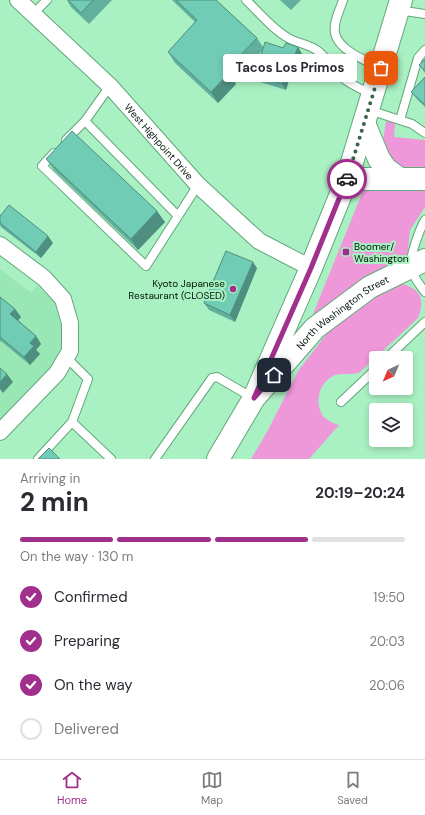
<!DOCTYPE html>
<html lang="en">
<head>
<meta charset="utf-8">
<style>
  :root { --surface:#fff; --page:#f7f7f7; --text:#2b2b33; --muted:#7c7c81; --line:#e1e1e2; --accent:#a1308d }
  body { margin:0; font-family:"DM Sans",sans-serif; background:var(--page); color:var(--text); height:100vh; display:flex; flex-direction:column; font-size:15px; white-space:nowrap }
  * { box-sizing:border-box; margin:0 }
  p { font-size:13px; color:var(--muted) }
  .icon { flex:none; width:22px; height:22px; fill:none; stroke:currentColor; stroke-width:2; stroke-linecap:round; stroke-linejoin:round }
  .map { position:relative; height:459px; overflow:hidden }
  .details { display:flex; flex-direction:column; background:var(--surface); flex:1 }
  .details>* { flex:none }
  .needle { width:26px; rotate:224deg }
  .tools { position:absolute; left:369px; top:351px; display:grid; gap:8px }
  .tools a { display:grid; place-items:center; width:44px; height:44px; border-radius:4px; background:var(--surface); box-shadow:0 2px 6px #0003; font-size:20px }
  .pin { position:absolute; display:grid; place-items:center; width:34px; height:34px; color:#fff; margin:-17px; border-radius:8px; box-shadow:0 2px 6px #0006 }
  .courier { position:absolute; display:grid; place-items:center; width:40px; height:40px; margin:-20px; border:3px solid #a1308d; border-radius:50%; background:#fff; color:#222; box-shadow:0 1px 5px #0007 }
  .bubble { position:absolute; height:28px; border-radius:4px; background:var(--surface); box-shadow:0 2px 6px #0003; font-size:13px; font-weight:700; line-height:28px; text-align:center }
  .head em { font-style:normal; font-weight:700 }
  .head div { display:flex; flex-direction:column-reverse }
  .head { display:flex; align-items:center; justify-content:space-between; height:68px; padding:0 20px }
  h1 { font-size:26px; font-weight:700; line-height:30px }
  .bar { display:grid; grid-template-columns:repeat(4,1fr); gap:6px 4px; align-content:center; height:48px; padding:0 20px }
  .bar i { height:5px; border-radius:3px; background:var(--line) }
  .bar .current { background:var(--accent) }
  .bar p { grid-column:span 4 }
  ol { padding:0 20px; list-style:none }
  li { display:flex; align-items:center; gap:12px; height:44px }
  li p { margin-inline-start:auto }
  li .icon { padding:4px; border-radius:50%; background:var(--accent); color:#fff; stroke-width:4 }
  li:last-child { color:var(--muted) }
  li i { width:22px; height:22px; border:2px solid var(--line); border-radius:50% }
  .tabs { display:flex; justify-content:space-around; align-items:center; height:56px; border-top:1px solid var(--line); background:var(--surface); font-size:11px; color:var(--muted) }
  .tabs a { display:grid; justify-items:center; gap:2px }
  .tabs .current { color:var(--accent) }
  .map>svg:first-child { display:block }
  .built { fill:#99e7b4 }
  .green { fill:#ee98da }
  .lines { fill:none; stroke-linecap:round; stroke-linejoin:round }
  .lane-casing { stroke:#63a77c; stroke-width:10 }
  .street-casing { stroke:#63a77c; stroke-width:18 }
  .secondary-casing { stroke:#63a77c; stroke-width:24 }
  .lane { stroke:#fff; stroke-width:8 }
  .street { stroke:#fff; stroke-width:16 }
  .secondary { stroke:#fff; stroke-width:22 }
  .wall { fill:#61af9c }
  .shaded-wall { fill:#4f8f7f }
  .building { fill:#71ccb5; stroke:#4f8f7f }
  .done { stroke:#3b6349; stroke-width:4; stroke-dasharray:0 7.2 }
  .route { stroke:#a1308d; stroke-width:5 }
  .poi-dot { fill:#a1308d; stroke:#a9f0c2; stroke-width:1.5 }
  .labels { text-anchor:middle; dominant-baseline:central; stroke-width:4; stroke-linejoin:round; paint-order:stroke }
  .street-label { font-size:10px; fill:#001708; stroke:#a9f0c2 }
  .poi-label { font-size:10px; fill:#001708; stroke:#a9f0c2; text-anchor:start }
</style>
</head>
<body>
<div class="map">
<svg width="425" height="459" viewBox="0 0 425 459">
  <rect width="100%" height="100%" fill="#a9f0c2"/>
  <!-- built -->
  <path class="built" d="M 0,269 L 31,293 L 37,286 L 40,288 L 54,303 L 59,312 L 65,329 L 64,344 L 57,365 L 0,425 Z"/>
  <!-- green -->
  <path class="green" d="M 391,120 L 395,125 L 394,137 L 425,140 L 425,171 L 402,168 L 387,157 L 382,146 L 386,122 Z
    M 425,188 L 425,207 L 410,230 L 407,259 L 319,316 L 313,314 L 363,191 Z
    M 402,284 C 421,288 425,301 418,318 L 360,372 C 352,376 342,372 333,376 C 319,383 314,403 323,416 C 327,420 334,424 339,425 L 309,459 L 251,459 L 267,432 L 298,371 L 328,332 L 393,285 Z"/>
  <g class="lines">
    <!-- lane casing -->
    <g class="lane-casing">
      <path id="lane" d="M 246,0 C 260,13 273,30 290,39 C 298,43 310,45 318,51 C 326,57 331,66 338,74 C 347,83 360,89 372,94
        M 343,0 C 340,10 333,22 335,33 C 338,50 366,61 380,67
        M 398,10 L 425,14
        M 33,14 L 47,0
        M 369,110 L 412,124 L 425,133
        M 400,120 L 418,58 L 425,50
        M 85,121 L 178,216
        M 66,140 L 85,121 L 110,86
        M 54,153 L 42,166 L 146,266 L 198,185
        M 425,220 C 420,228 409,258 411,267 C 412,276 420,285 425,292
        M 66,357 L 88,379 L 72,422
        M 387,358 L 425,322
        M 341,402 L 376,369
        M 38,459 L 72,422 L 111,459
        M 155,459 L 212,378 L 217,377 L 253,398"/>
    </g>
    <!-- street casing -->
    <g class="street-casing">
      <g id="street">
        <path id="s1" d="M 18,0 L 110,86 L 198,185 L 259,241 L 311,268"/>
        <path d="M 0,245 L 44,278 L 63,299 L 70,323 L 70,351 L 57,373 L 0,432"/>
      </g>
    </g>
    <!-- secondary casing -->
    <g class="secondary-casing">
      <g id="secondary">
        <path d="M 364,123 L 379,159 L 386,169 L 400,179"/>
        <path d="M 347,179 L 425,179"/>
        <path d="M 254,398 L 311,268 L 347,179 L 401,0"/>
        <path id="s2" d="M 218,459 L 254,398 L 315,328 L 370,287 L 425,260"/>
      </g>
    </g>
    <!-- lane -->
    <use href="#lane" class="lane"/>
    <!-- street -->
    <use href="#street" class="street"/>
    <!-- secondary -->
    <use href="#secondary" class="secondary"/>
  </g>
  <!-- wall -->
  <path class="wall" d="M 67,0 L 112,0 L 89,24 L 71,7 Z
    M 172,0 L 216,0 L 257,38 L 263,47 L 283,48 L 298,47 L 302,54 L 296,71 L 292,70 L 286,90 L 260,82 L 255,75 L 262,51 L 234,81 L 236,84 L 218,103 L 175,63 L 168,52 L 195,22 Z
    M 280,0 L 301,0 L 291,10 Z
    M 425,59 L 425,73 L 419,65 Z
    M 425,77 L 425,107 L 416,98 L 411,92 Z
    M 46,159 L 165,222 L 138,250 L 54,170 Z
    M 0,216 L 53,243 L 41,258 L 1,227 L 0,225 Z
    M 257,268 L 235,322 L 209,310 L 204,303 Z
    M 0,297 L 15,309 L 21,317 L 18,320 L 36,336 L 41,344 L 36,350 L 40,354 L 30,365 L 1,341 L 0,342 Z"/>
  <!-- shaded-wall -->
  <path class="shaded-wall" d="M 298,47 L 302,54 L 296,71 L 291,65 Z
    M 288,64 L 292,70 L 286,90 L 282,84 Z
    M 229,73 L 236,84 L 218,103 L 211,92 Z
    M 157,211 L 165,222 L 138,250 L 131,239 Z
    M 48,236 L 53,243 L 41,258 L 36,252 Z
    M 253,262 L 257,268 L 235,322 L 230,315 Z
    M 15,309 L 21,317 L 16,322 L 10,314 Z
    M 36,336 L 41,344 L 36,350 L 40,354 L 30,365 L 24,357 L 30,343 Z
    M 7,374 L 13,382 L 3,393 L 0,389 L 0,382 Z"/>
  <!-- building -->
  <path class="building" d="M 68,0 L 93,0 L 81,13 Z
    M 176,0 L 216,0 L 257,38 L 226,70 L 229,73 L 211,92 L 168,52 L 197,20 Z
    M 265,42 L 283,48 L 286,43 L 298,47 L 291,65 L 288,64 L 282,84 L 255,75 Z
    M 425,59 L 425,71 L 419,65 Z
    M 425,77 L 425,105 L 411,92 Z
    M 72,131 L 157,211 L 131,239 L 46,159 Z
    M 9,205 L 48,236 L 36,252 L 0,223 L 0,216 Z
    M 226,251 L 253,262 L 230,315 L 204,303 Z
    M 0,297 L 15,309 L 10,314 L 36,336 L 30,343 L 34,346 L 24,357 L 0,337 Z
    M 0,368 L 7,374 L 0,382 Z
    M 49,448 L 60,459 L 38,459 Z"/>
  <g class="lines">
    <!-- done -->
    <path class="done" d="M 347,179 L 381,68"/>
    <!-- route -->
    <path class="route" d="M 274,375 L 254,398 L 311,268 L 347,179"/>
  </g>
  <!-- markers -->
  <g class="poi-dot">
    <rect x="342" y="248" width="8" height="8" rx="2"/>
    <circle cx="233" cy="289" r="4"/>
  </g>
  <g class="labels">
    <!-- street labels -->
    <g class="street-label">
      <text stroke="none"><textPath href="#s1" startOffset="200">West Highpoint Drive</textPath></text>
      <text stroke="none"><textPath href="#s2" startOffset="195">North Washington Street</textPath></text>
    </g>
    <!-- poi labels -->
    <g class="poi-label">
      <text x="354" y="246">Boomer/<tspan x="354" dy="12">Washington</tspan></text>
      <text x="225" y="283" text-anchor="end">Kyoto Japanese<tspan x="225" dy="12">Restaurant (CLOSED)</tspan></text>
    </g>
  </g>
</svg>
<div class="tools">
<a><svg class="needle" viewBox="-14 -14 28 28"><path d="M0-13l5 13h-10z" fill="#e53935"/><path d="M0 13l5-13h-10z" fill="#7c7c81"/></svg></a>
<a><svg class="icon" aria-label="layers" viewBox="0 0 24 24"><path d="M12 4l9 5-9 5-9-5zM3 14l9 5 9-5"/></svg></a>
</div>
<div class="pin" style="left:381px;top:68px;background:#ea580c"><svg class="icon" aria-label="bag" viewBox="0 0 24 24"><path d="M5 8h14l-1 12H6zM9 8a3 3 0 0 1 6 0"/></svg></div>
<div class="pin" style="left:274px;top:375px;background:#1f2937"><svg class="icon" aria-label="home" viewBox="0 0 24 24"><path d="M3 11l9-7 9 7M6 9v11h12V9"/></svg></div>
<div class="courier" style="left:347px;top:179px"><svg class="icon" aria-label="car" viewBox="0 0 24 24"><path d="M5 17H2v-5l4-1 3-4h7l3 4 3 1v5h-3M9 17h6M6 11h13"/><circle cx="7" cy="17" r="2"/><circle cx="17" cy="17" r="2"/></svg></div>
<div class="bubble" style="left:223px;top:54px;width:134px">Tacos Los Primos</div>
</div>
<section class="details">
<div class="head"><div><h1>2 min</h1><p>Arriving in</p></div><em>20:19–20:24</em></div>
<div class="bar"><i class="current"></i><i class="current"></i><i class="current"></i><i></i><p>On the way · 130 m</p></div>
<ol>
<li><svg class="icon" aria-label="check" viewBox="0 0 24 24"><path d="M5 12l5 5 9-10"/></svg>Confirmed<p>19:50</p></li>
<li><svg class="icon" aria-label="check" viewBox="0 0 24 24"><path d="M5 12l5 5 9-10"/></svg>Preparing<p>20:03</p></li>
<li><svg class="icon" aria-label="check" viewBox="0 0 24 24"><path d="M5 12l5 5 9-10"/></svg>On the way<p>20:06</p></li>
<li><i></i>Delivered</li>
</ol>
</section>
<nav class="tabs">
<a class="current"><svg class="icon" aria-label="home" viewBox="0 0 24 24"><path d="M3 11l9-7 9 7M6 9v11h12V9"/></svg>Home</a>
<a><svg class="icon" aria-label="map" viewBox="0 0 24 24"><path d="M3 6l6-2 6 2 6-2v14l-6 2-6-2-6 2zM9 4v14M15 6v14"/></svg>Map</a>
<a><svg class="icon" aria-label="saved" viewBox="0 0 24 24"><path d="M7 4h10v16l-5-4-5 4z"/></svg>Saved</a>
</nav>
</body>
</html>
